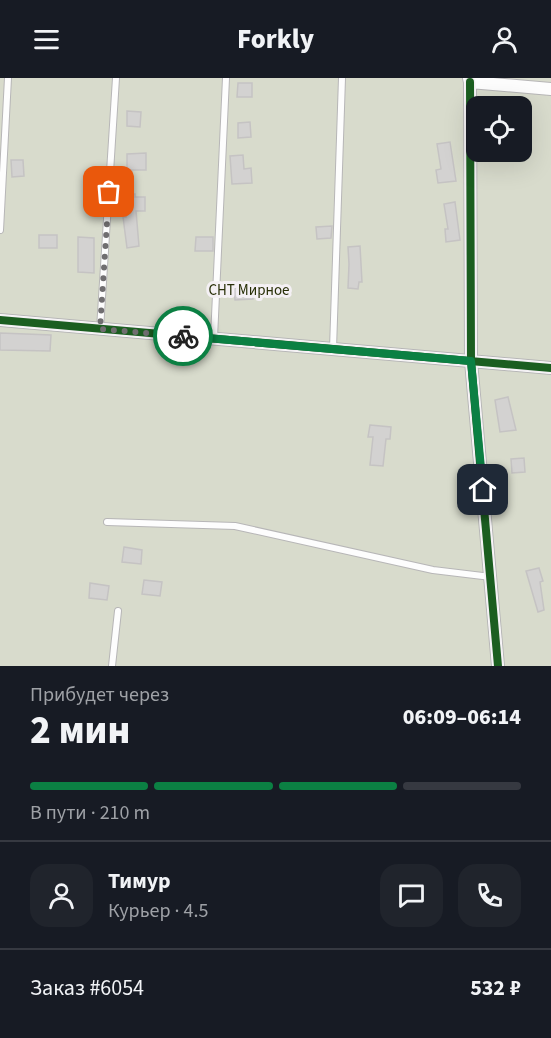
<!DOCTYPE html>
<html lang="ru">
<head>
<meta charset="utf-8">
<style>
  :root { --surface:#171b24; --page:#20242c; --text:#f1f3f6; --muted:#9ea1a6; --line:#363941; --accent:#0b8043 }
  body { margin:0; font-family:"Source Sans 3",sans-serif; background:var(--page); color:var(--text); height:100vh; display:flex; flex-direction:column; font-size:22px; white-space:nowrap }
  * { box-sizing:border-box; margin:0 }
  p { font-size:20px; color:var(--muted) }
  .icon { flex:none; width:33px; height:33px; fill:none; stroke:currentColor; stroke-width:2; stroke-linecap:round; stroke-linejoin:round }
  .map { position:relative; height:588px; overflow:hidden }
  .sheet { display:flex; flex-direction:column; background:var(--surface); flex:1 }
  .sheet>* { flex:none }
  .tools { position:absolute; left:466px; top:18px; display:grid; gap:12px }
  .tools a { display:grid; place-items:center; width:66px; height:66px; border-radius:12px; background:var(--surface); box-shadow:0 6px 24px #0002; font-size:30px }
  .pin { position:absolute; display:grid; place-items:center; width:51px; height:51px; color:#fff; margin:-26px; border-radius:12px; box-shadow:0 3px 9px #0006 }
  .courier { position:absolute; display:grid; place-items:center; width:60px; height:60px; margin:-30px; border:4px solid #0b8043; border-radius:50%; background:#fff; color:#222; box-shadow:0 2px 8px #0007 }
  .head em { font-style:normal; font-weight:800 }
  .head div { display:flex; flex-direction:column-reverse }
  .head { display:flex; align-items:center; justify-content:space-between; height:102px; padding:0 30px }
  h1 { font-size:39px; font-weight:800; line-height:45px }
  .bar { display:grid; grid-template-columns:repeat(4,1fr); gap:9px 6px; align-content:center; height:72px; padding:0 30px }
  .bar i { height:8px; border-radius:4px; background:var(--line) }
  .bar .active { background:var(--accent) }
  .bar p { grid-column:span 4 }
  .line { display:flex; align-items:center; gap:15px; padding:0 30px; border-top:2px solid var(--line) }
  .line div { flex:1 }
  .round { display:grid; place-items:center; flex:none; width:63px; height:63px; border-radius:18px; background:var(--page) }
  header { display:flex; justify-content:space-between; align-items:center; height:78px; padding:0 30px; background:var(--surface); font-size:27px; font-weight:800 }
  .map>svg:first-child { display:block }
  .green { fill:#d8dbcc; fill-rule:evenodd }
  .building { fill:#d3d2d1; stroke:#c5c3c3; stroke-width:1.5 }
  .lines { fill:none; stroke-linecap:round; stroke-linejoin:round }
  .service-casing { stroke:#b7b6b7; stroke-width:8 }
  .minor-casing { stroke:#b7b6b7; stroke-width:14 }
  .service { stroke:#fdfdfd; stroke-width:6 }
  .minor { stroke:#fdfdfd; stroke-width:12 }
  .cycleway-casing { stroke:#f4f0f4; stroke-width:11 }
  .cycleway { stroke:#1b5e20; stroke-width:8 }
  .done { stroke:#706e70; stroke-width:6; stroke-dasharray:0 10.8 }
  .route { stroke:#0b8043; stroke-width:8 }
  .labels { text-anchor:middle; dominant-baseline:central; stroke-width:6; stroke-linejoin:round; paint-order:stroke }
  .park-label { font-size:15px; fill:#282f07; stroke:#f4f0f4 }
</style>
</head>
<body>
<header><svg class="icon" aria-label="menu" viewBox="0 0 24 24"><path d="M4 6h16M4 12h16M4 18h16"/></svg>Forkly<svg class="icon" aria-label="person" viewBox="0 0 24 24"><circle cx="12" cy="8" r="4"/><path d="M4 21q1-7 8-7t8 7"/></svg></header>
<div class="map">
<svg width="551" height="588" viewBox="0 0 551 588">
  <rect width="100%" height="100%" fill="#f3f1f3"/>
  <!-- green -->
  <path class="green" d="M 0,0 L 551,0 L 551,588 L 0,588 ZM 477,28 L 522,28 L 522,74 L 477,74 Z"/>
  <!-- building -->
  <path class="building" d="M 238,5 L 252,5 L 252,19 L 237,19 Z
    M 127,33 L 141,34 L 140,49 L 127,48 Z
    M 250,44 L 251,59 L 238,60 L 238,45 Z
    M 450,64 L 456,103 L 438,105 L 436,92 L 441,91 L 437,66 Z
    M 146,75 L 146,92 L 127,92 L 127,76 Z
    M 243,77 L 244,91 L 251,90 L 252,105 L 232,106 L 230,78 Z
    M 11,82 L 23,82 L 24,98 L 12,99 Z
    M 126,116 L 135,116 L 135,119 L 145,119 L 145,133 L 136,133 L 139,168 L 127,170 L 123,139 L 126,139 Z
    M 455,124 L 460,162 L 446,164 L 445,151 L 448,151 L 444,126 Z
    M 332,148 L 331,160 L 317,161 L 316,149 Z
    M 39,157 L 57,157 L 57,170 L 39,170 Z
    M 78,159 L 94,160 L 94,195 L 78,194 Z
    M 196,159 L 213,159 L 213,173 L 195,173 Z
    M 360,168 L 362,204 L 359,204 L 358,211 L 348,210 L 349,186 L 348,169 Z
    M 252,209 L 253,221 L 235,222 L 234,210 Z
    M 0,255 L 51,257 L 50,273 L 0,272 Z
    M 508,319 L 516,352 L 500,354 L 495,322 Z
    M 370,347 L 391,349 L 390,361 L 386,361 L 383,388 L 370,387 L 373,359 L 368,359 Z
    M 524,380 L 525,394 L 512,395 L 511,381 Z
    M 124,469 L 142,472 L 141,486 L 122,484 Z
    M 539,490 L 543,503 L 540,504 L 544,532 L 538,534 L 526,493 Z
    M 144,502 L 162,504 L 160,518 L 142,516 Z
    M 90,505 L 109,508 L 107,522 L 89,520 Z"/>
  <g class="lines">
    <!-- service casing -->
    <g class="service-casing">
      <path id="service" d="M 0,152 L 8,0
        M 100,251 L 116,0
        M 214,260 L 226,0
        M 333,271 L 342,0
        M 107,444 L 235,448 L 433,492 L 491,499
        M 112,588 L 118,533"/>
    </g>
    <!-- minor casing -->
    <g class="minor-casing">
      <path id="minor" d="M 469,0 L 470,4 L 551,11
        M 470,4 L 471,283 L 498,588
        M 0,242 L 551,290"/>
    </g>
    <!-- service -->
    <use href="#service" class="service"/>
    <!-- minor -->
    <use href="#minor" class="minor"/>
    <!-- cycleway casing -->
    <g class="cycleway-casing">
      <path id="cycleway" d="M 470,4 L 471,283 L 498,588
        M 0,242 L 551,290"/>
    </g>
    <!-- cycleway -->
    <use href="#cycleway" class="cycleway"/>
  </g>
  <g class="lines">
    <!-- done -->
    <path class="done" d="M 109,114 L 100,251 L 183,258"/>
    <!-- route -->
    <path class="route" d="M 183,258 L 471,283 L 483,412"/>
  </g>
  <g class="labels">
    <!-- park labels -->
    <g class="park-label">
      <text x="249" y="212">СНТ Мирное</text>
    </g>
  </g>
</svg>
<div class="tools">
<a><svg class="icon" aria-label="locate" viewBox="0 0 24 24"><circle cx="12" cy="12" r="6"/><path d="M12 2v4M12 18v4M2 12h4M18 12h4"/></svg></a>
</div>
<div class="pin" style="left:109px;top:114px;background:#ea580c"><svg class="icon" aria-label="bag" viewBox="0 0 24 24"><path d="M5 8h14l-1 12H6zM9 8a3 3 0 0 1 6 0"/></svg></div>
<div class="pin" style="left:483px;top:412px;background:#1f2937"><svg class="icon" aria-label="home" viewBox="0 0 24 24"><path d="M3 11l9-7 9 7M6 9v11h12V9"/></svg></div>
<div class="courier" style="left:183px;top:258px"><svg class="icon" aria-label="bike" viewBox="0 0 24 24"><circle cx="6" cy="16" r="4"/><circle cx="18" cy="16" r="4"/><path d="M6 16l4-8h5l3 8M10 8l3 8H6M13 5h3"/></svg></div>
</div>
<section class="sheet">
<div class="head"><div><h1>2 мин</h1><p>Прибудет через</p></div><em>06:09–06:14</em></div>
<div class="bar"><i class="active"></i><i class="active"></i><i class="active"></i><i></i><p>В пути · 210 m</p></div>
<div class="line" style="height:108px"><a class="round"><svg class="icon" aria-label="person" viewBox="0 0 24 24"><circle cx="12" cy="8" r="4"/><path d="M4 21q1-7 8-7t8 7"/></svg></a><div><b>Тимур</b><p>Курьер · 4.5</p></div><a class="round"><svg class="icon" aria-label="chat" viewBox="0 0 24 24"><path d="M4 5h16v11H9l-5 4z"/></svg></a><a class="round"><svg class="icon" aria-label="phone" viewBox="0 0 24 24"><path d="M5 4h4l2 5-3 2q2 4 5 5l2-3 5 2v4C11 20 4 13 5 4z"/></svg></a></div>
<div class="line" style="height:78px"><div>Заказ #6054</div><b>532 ₽</b></div>
</section>
</body>
</html>
